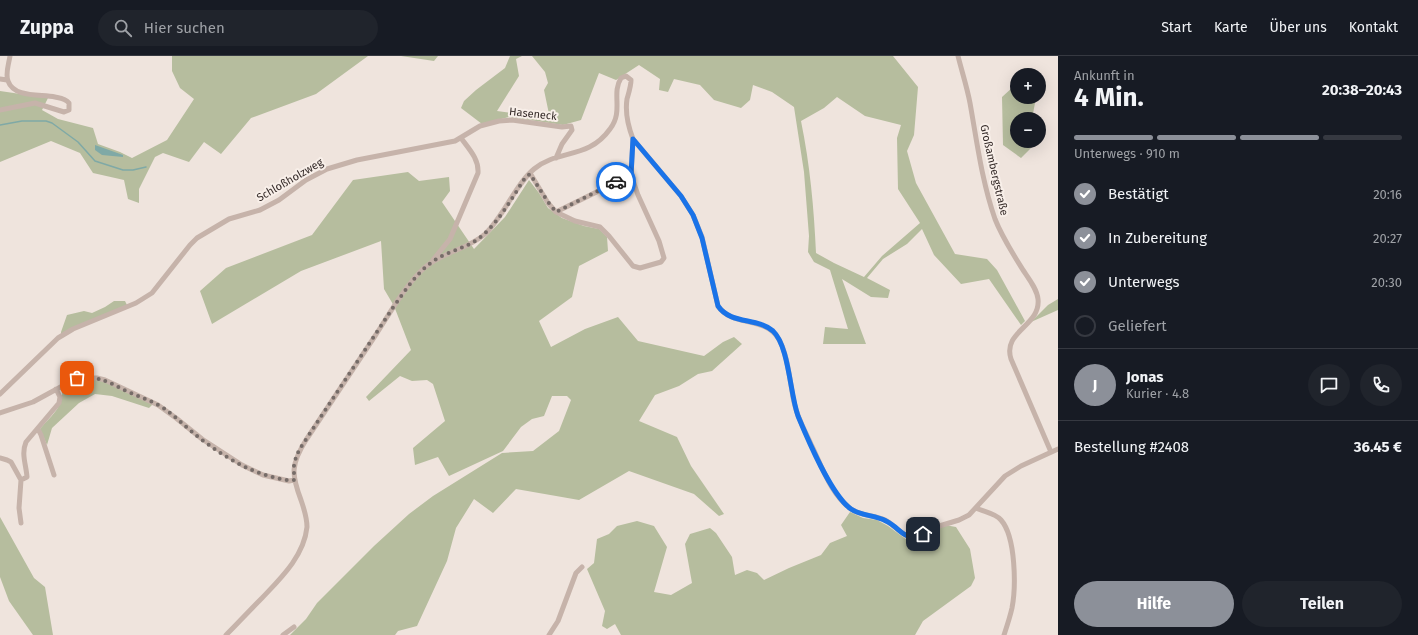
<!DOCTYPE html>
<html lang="de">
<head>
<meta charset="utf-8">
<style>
  :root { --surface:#171b24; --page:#20242c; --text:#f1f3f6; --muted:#9ea1a6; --line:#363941; --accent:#8c9099 }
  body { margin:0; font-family:"Fira Sans",sans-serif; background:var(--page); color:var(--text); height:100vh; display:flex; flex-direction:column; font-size:15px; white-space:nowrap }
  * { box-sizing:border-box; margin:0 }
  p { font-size:13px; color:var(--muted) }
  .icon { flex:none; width:22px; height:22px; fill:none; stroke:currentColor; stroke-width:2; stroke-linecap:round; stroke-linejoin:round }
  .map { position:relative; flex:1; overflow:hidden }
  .panel { display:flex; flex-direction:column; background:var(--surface); width:360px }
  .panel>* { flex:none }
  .controls { position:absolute; left:1010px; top:12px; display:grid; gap:8px }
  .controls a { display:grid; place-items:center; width:36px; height:36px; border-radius:50%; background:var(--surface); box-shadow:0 4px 16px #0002; font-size:20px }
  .pin { position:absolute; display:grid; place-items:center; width:34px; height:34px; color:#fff; margin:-17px; border-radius:8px; box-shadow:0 2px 6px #0006 }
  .courier { position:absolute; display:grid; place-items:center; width:40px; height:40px; margin:-20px; border:3px solid #1a73e8; border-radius:50%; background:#fff; color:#222; box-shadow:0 1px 5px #0007 }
  .head em { font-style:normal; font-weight:700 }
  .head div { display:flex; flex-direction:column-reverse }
  .head { display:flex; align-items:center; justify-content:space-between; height:68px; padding:0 16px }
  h1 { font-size:26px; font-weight:700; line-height:30px }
  .bar { display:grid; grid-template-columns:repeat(4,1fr); gap:6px 4px; align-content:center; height:48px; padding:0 16px }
  .bar i { height:5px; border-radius:3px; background:var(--line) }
  .bar .on { background:var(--accent) }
  .bar p { grid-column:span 4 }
  .line { display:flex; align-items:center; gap:10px; padding:0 16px; border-top:1px solid var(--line) }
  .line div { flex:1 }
  .round { display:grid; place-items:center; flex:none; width:42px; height:42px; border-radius:21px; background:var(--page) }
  ol { padding:0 16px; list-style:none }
  li { display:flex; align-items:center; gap:12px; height:44px }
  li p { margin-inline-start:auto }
  li .icon { padding:4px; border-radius:50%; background:var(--accent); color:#fff; stroke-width:4 }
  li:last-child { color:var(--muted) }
  li i { width:22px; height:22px; border:2px solid var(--line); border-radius:50% }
  .action { display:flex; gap:8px; margin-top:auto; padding:8px 16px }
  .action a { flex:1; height:46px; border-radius:24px; background:var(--accent); color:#fff; font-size:16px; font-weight:700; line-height:46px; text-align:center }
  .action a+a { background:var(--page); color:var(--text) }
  header { display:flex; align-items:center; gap:24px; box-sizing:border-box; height:56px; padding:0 20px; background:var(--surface); border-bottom:1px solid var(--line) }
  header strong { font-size:19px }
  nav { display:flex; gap:22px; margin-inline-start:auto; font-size:14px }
  .search { width:280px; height:36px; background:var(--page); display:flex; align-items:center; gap:10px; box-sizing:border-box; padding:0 14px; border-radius:22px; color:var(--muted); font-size:15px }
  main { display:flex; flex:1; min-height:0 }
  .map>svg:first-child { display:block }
  .green { fill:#b6bd9e; fill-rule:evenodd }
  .water { fill:#7fa9a6 }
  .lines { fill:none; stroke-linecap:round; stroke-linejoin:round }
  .stream { stroke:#7fa9a6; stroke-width:1.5 }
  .minor { stroke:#c6b3aa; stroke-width:5 }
  .done { stroke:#766c68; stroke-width:4; stroke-dasharray:0 7.2 }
  .route { stroke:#1a73e8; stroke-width:5 }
  .labels { text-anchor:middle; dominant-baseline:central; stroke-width:4; stroke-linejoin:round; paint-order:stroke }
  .street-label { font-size:11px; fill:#352b29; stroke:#f8efe9 }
</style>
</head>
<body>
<header>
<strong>Zuppa</strong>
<div class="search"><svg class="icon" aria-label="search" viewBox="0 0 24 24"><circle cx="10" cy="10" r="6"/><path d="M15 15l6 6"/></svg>Hier suchen</div>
<nav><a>Start</a><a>Karte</a><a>Über uns</a><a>Kontakt</a></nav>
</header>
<main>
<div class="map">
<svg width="1058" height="579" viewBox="0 0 1058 579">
  <rect width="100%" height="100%" fill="#efe4dd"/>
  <!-- green -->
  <path class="green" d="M 172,0 L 368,0 L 316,38 L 251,62 L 221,98 L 204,86 L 189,106 L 163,97 L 155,101 L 139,133 L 139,147 L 128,143 L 124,124 L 93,117 L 80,97 L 51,85 L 0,106 L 0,35 L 48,42 L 42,54 L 58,63 L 93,72 L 98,88 L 120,96 L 132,102 L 167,84 L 194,43 L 180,32 L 172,15 Z
    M 401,0 L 438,0 L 434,5 Z
    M 510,0 L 522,0 L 516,3 L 519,20 L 497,55 L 532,60 L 549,58 L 544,34 L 548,27 L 545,16 L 532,0 L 893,0 L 918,31 L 914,79 L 907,95 L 916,127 L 955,198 L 987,203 L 997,214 L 1025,265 L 1021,269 L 989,223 L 961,228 L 934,199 L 922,173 L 907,188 L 883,203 L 867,222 L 890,234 L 888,242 L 871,241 L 842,223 L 866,288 L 823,288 L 825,271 L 848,273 L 830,214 L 814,206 L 808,196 L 809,180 L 804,116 L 794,51 L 772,36 L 753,29 L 750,44 L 741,52 L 714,44 L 700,29 L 674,23 L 668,36 L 659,34 L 660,23 L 639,9 L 616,24 L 599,17 L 581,64 L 563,69 L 509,61 L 482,68 L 461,52 L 464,45 L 476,34 L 505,12 ZM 837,41 L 865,60 L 901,69 L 897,82 L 898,133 L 920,167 L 882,200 L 864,221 L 834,207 L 816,197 C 814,152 810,109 801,65 L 824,52 Z
    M 1013,31 L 1017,34 L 1017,41 L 1027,41 L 1035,47 L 1032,63 L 1017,63 L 1017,85 L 1031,85 L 1033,90 L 1021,102 L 1003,89 L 1002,41 Z
    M 408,116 L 419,125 L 449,121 L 450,135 L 442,146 L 474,193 L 505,161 L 529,124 L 539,137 L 548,152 L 562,162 L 584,170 L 599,173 L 607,181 L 608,195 L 579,210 L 572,241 L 539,265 L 551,291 L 585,273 L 618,261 L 638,285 L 704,300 L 723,286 L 734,281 L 742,288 L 712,315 L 698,318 L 679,330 L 655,339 L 639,365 L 677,381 L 691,410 L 724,458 L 719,460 L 694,438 L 629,415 L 579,444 L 516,433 L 493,457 L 474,443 L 456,472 L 447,505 L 417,570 L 398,575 L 395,579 L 290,579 L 306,563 L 317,547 L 374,490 L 409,458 L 433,440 L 502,397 L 533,395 L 559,375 L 571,344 L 567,340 L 552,340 L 544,360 L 532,363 L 521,371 L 503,395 L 449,420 L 438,401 L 415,409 L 413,392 L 445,365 L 433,328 L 427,324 L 412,325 L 400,320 L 369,345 L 366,341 L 411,294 L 394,250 L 384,233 L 381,185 L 301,215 L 212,268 L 200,235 L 226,212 L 312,179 L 353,124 Z
    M 1058,243 L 1058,254 L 1031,266 L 1048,249 Z
    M 114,245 L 125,245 L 127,249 L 61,279 L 61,276 L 67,259 L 84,255 L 92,257 L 105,251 Z
    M 97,323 L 106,326 L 153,348 L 149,352 L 112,340 L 95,338 L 79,347 L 52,372 L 47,389 L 40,373 C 51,360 64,351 62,333 L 77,324 Z
    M 850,456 L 863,462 L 877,464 L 888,470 L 907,484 L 914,485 L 928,479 L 945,469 L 956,471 L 970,493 L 975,522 L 971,530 L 923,565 L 915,579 L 621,579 L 615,568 L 607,573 L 602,570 L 605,555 L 587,513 L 594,507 L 597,483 L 609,478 L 617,470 L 637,465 L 654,470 L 667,491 L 654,536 L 671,539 L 692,527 L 685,488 L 690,478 L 710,472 L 716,477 L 732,501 L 735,519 L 747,514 L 757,517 L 764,524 L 789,512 L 821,499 L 830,487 L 847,480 L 841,469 Z
    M 0,461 L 34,522 L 45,531 L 53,579 L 33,579 L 9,545 L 0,521 Z"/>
  <!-- water -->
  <path class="water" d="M 95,89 L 123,99 L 123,101 L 102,99 L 95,94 Z"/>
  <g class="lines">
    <!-- stream -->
    <path class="stream" d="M 0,69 L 22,65 L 46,65 L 52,67 L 78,86 L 95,105 L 123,114 L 133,114 L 146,111"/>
    <!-- minor -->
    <path class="minor" d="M 958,0 C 962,16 967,31 970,47 C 977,86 982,126 995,163 C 1002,181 1013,198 1023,214 C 1029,223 1037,233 1038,243 C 1041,270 1002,275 1011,303 L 1051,396
      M 0,23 L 7,24
      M 0,54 L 35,47 L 64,56 L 69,54 L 69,47 C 65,42 60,42 55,41 C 40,38 14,42 8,25 C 5,18 9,7 10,0
      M 530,117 L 548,147 L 556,156 L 575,165 L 600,171 L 609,180 L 633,210 L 640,212 L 661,206 L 664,202 L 659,185 L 638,139 L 631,119 L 633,83
      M 556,156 L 631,119
      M 433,204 L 450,183 L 478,117 C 479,103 469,93 461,82
      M 0,338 L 58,282 L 73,273 L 136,247 L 152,237 L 190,189 L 197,182 L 229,163 L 260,154 L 279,144 L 306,124 L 327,113 L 357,104 L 455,85 L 480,70 L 499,65 L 512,64 L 562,71 L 571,70 L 572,74 L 562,88 L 556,102
      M 0,357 L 33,346 L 77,322 L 97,322 L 105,324 L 158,349 L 176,362 L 202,383 L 242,409 L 263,419 L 289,425 L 294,424
      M 38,373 L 41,379 L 54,419
      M 0,402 L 7,404 L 11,406 L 21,424 L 19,452 L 21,467
      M 21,424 L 27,421 C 26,408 21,398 26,386 L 59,347 L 60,341 L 56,333
      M 976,452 C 984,456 995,457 1001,464 C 1016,481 1016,531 1012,552 C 1010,561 1007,570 1004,579
      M 226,579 C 238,567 250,554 262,542 C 281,522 304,500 307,471 C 307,461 304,453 301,444 C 291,418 291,408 306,384 C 329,349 352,315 375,280 C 390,257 404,231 424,212 C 442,196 467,194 485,178 C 504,160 515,129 534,113 C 558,93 588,104 610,73 C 624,55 611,38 621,22 L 626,20 L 631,24 C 631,30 629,36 627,43 C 625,56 628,70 633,83 L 681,140 L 693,159 L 702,181 L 718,250 C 732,271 764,260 778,282 C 788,297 790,328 794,346 C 797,361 805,375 811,388 C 822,410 830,438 851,453 C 860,460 874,459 885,464 C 896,470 902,481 916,482 L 936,471 L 959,464 L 969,459 L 1005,420 L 1021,410 L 1058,393
      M 283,579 L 294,571
      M 549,579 L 558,565 L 576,517 L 582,511"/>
  </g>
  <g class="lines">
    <!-- done -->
    <path class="done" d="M 77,322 C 100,320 106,325 126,335 C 139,341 153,345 165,353 C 174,360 182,367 191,375 C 214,394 243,414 273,421 C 280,423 287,425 294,424 L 294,407 L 299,394 L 394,250 C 408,231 420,211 442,200 C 456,193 471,190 483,179 C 500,164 512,142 525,122 L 530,118 L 548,146 L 556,156 L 616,126"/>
    <!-- route -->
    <path class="route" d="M 616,126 L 631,119 L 633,83 L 681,140 L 693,159 L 702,182 L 718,250 C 731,269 757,261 773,275 C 789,290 790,338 798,360 C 808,384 831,439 851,453 C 861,460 875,459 886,465 C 901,472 904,487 923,478"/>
  </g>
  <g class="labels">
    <!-- street labels -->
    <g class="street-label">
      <text transform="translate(533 58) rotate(6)">Haseneck</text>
      <text transform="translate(994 114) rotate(77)">Großambergstraße</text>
      <text transform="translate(290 124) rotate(-30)">Schloßholzweg</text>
    </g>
  </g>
</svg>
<div class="controls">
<a>+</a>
<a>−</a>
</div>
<div class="pin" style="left:77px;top:322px;background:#ea580c"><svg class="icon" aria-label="bag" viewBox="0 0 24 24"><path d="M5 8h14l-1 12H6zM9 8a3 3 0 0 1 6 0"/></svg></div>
<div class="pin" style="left:923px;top:478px;background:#1f2937"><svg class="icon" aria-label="home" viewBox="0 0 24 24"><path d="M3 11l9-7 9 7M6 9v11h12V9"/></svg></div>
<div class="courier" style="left:616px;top:126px"><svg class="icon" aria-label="car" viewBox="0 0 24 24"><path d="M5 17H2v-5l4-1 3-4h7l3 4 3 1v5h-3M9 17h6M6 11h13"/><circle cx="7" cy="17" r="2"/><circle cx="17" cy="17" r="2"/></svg></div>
</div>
<section class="panel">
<div class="head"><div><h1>4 Min.</h1><p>Ankunft in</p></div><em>20:38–20:43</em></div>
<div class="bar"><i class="on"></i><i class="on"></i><i class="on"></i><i></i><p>Unterwegs · 910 m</p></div>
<ol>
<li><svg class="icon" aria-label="check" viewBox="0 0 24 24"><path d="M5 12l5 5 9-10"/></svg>Bestätigt<p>20:16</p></li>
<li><svg class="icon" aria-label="check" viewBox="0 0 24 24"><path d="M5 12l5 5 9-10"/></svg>In Zubereitung<p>20:27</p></li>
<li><svg class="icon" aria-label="check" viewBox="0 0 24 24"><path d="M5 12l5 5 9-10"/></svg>Unterwegs<p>20:30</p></li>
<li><i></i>Geliefert</li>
</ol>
<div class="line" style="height:72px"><b class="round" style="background:var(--accent);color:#fff">J</b><div><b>Jonas</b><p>Kurier · 4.8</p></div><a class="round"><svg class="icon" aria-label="chat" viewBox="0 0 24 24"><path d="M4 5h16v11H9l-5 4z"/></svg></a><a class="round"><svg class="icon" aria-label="phone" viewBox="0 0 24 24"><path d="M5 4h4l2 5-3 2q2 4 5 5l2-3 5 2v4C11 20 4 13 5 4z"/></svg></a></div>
<div class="line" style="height:52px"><div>Bestellung #2408</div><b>36.45 €</b></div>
<div class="action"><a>Hilfe</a><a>Teilen</a></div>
</section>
</main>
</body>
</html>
